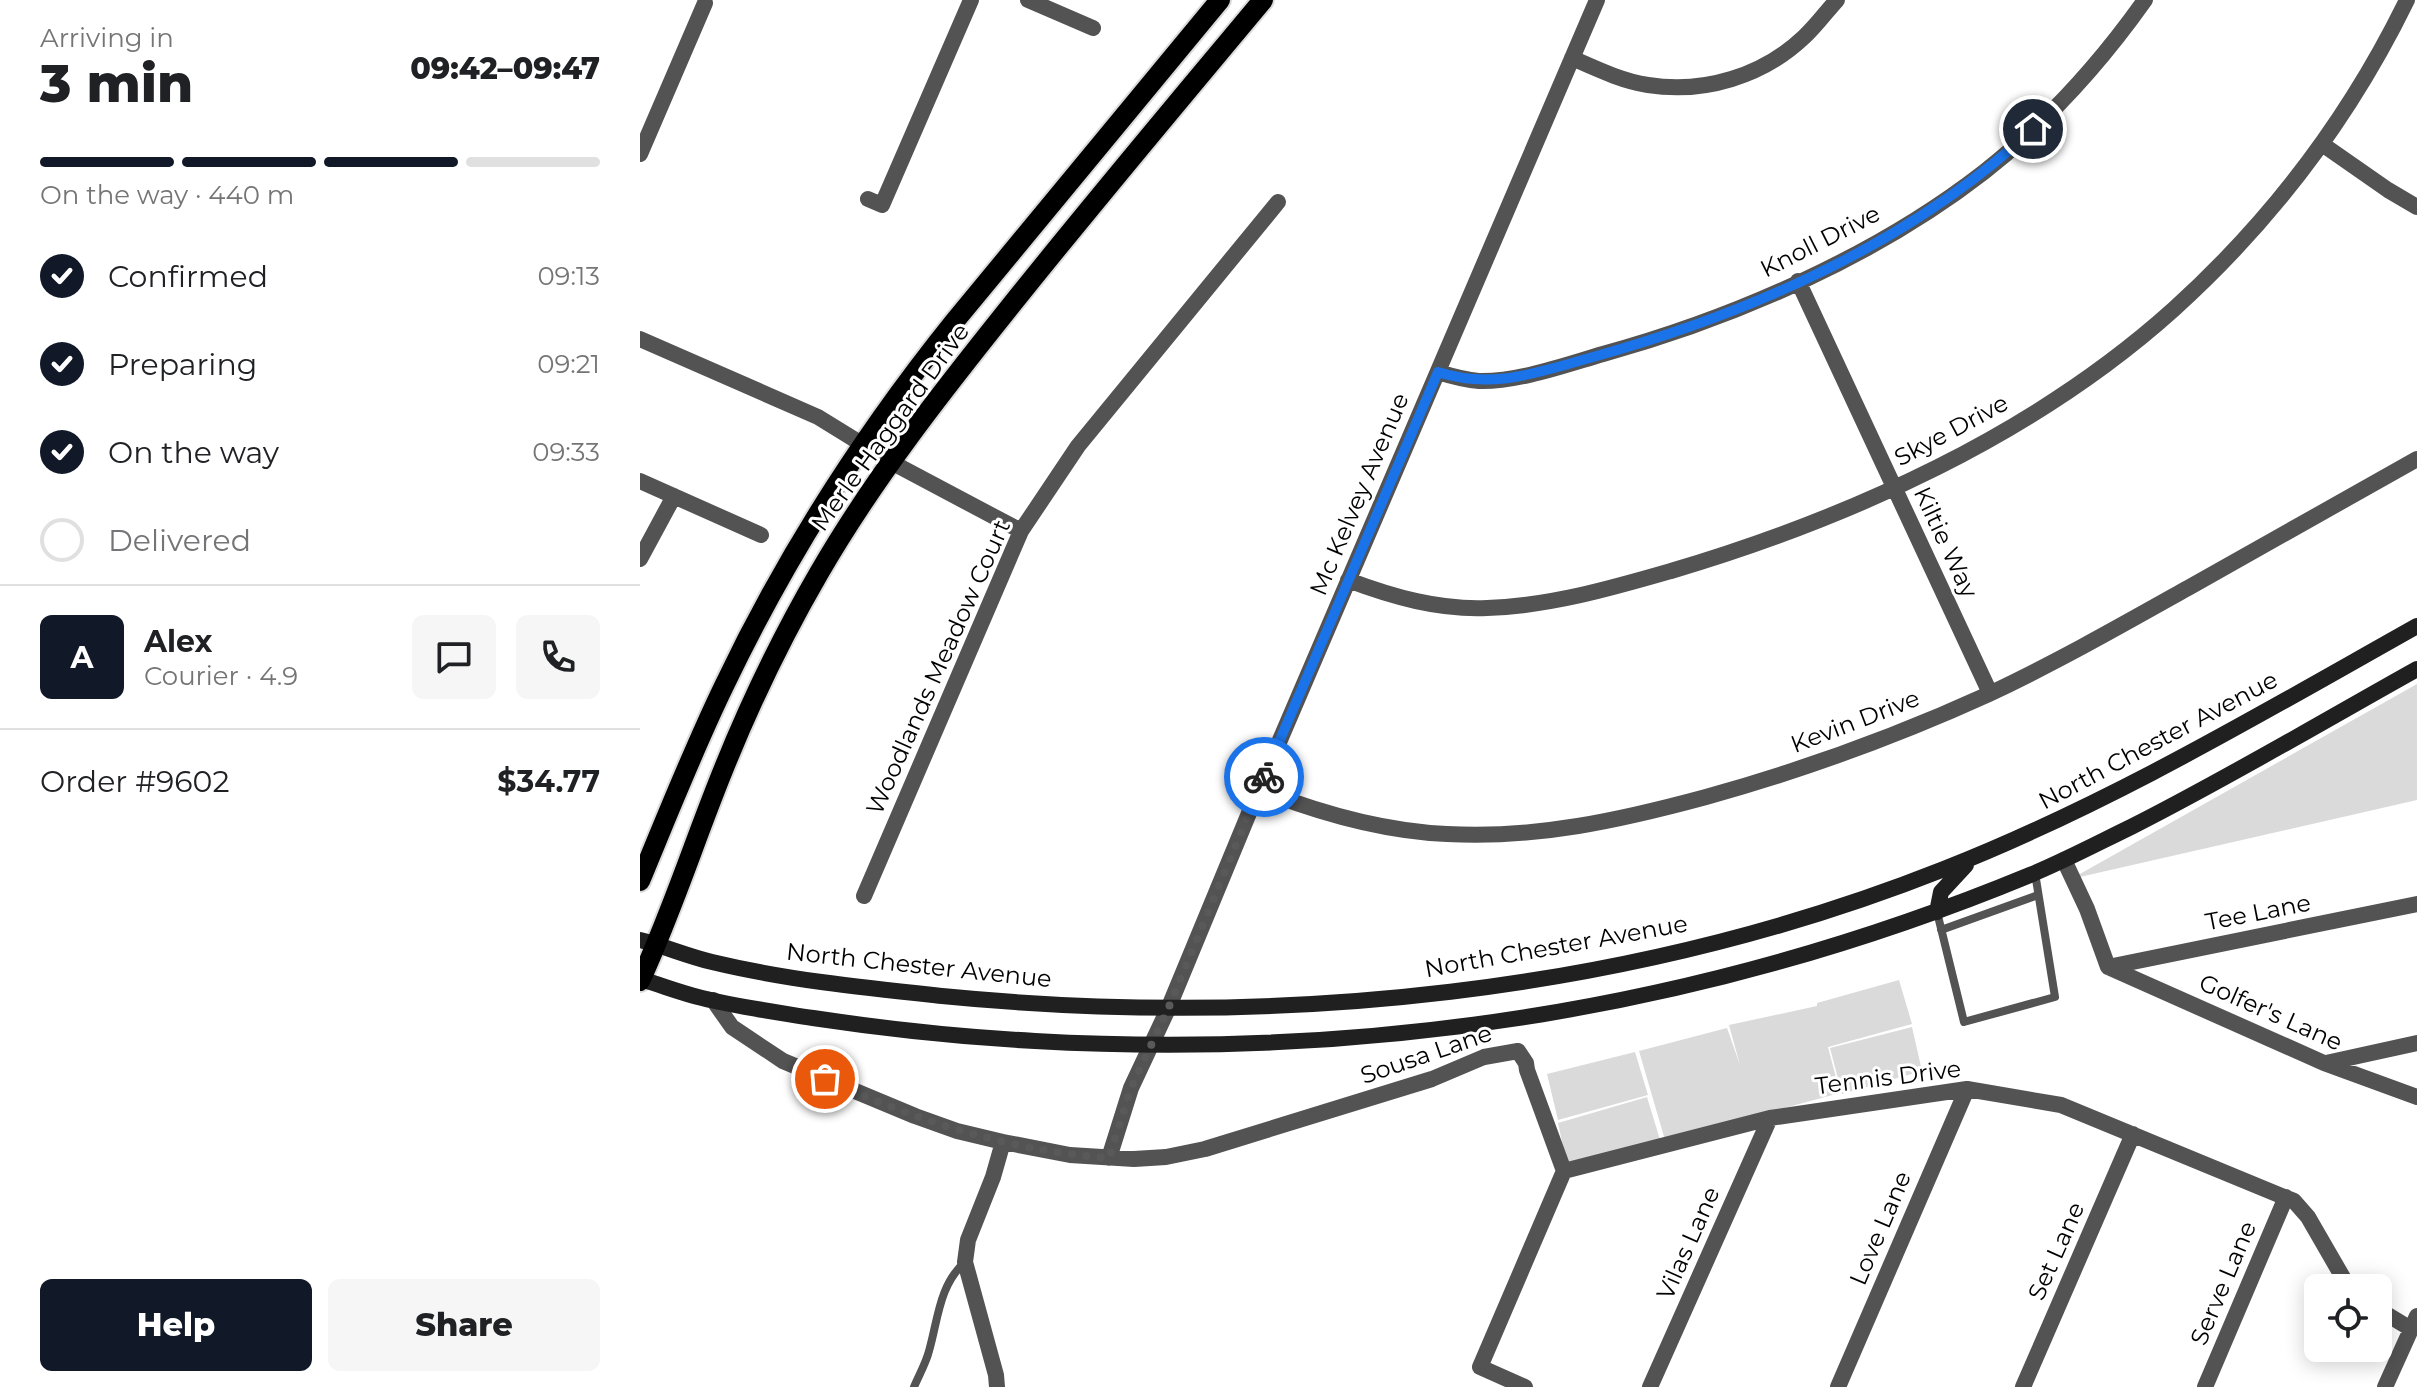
<!DOCTYPE html>
<html lang="en">
<head>
<meta charset="utf-8">
<style>
  :root { --surface:#fff; --page:#f6f6f6; --text:#202124; --muted:#757577; --line:#e0e0e0; --accent:#111827 }
  body { margin:0; font-family:Montserrat,sans-serif; background:var(--page); color:var(--text); height:100vh; display:flex; flex-direction:column; font-size:30px; white-space:nowrap }
  * { box-sizing:border-box; margin:0 }
  p { font-size:26px; color:var(--muted) }
  .icon { flex:none; width:44px; height:44px; fill:none; stroke:currentColor; stroke-width:2; stroke-linecap:round; stroke-linejoin:round }
  .map { position:relative; flex:1; overflow:hidden }
  .panel { display:flex; flex-direction:column; background:var(--surface); width:640px }
  .panel>* { flex:none }
  .tools { position:absolute; left:1664px; top:1274px; display:grid; gap:16px }
  .tools a { display:grid; place-items:center; width:88px; height:88px; border-radius:12px; background:var(--surface); box-shadow:0 4px 20px #0003; font-size:40px }
  .pin { position:absolute; display:grid; place-items:center; width:68px; height:68px; color:#fff; margin:-34px; border:4px solid #fff; border-radius:50%; box-shadow:0 2px 8px #0007 }
  .courier { position:absolute; display:grid; place-items:center; width:80px; height:80px; margin:-40px; border:6px solid #1a73e8; border-radius:50%; background:#fff; color:#222; box-shadow:0 2px 10px #0007 }
  .headline em { font-style:normal; font-weight:800 }
  .headline div { display:flex; flex-direction:column-reverse }
  .headline { display:flex; align-items:center; justify-content:space-between; height:136px; padding:0 40px }
  h1 { font-size:52px; font-weight:800; line-height:60px }
  .bar { display:grid; grid-template-columns:repeat(4,1fr); gap:12px 8px; align-content:center; height:96px; padding:0 40px }
  .bar i { height:10px; border-radius:6px; background:var(--line) }
  .bar .selected { background:var(--accent) }
  .bar p { grid-column:span 4 }
  .line { display:flex; align-items:center; gap:20px; padding:0 40px; border-top:2px solid var(--line) }
  .line div { flex:1 }
  .round { display:grid; place-items:center; flex:none; width:84px; height:84px; border-radius:12px; background:var(--page) }
  ol { padding:0 40px; list-style:none }
  li { display:flex; align-items:center; gap:24px; height:88px }
  li p { margin-inline-start:auto }
  li .icon { padding:8px; border-radius:50%; background:var(--accent); color:#fff; stroke-width:4 }
  li:last-child { color:var(--muted) }
  li i { width:44px; height:44px; border:4px solid var(--line); border-radius:50% }
  .primary-button { display:flex; gap:16px; margin-top:auto; padding:16px 40px }
  .primary-button a { flex:1; height:92px; border-radius:12px; background:var(--accent); color:#fff; font-size:32px; font-weight:800; line-height:92px; text-align:center }
  .primary-button a+a { background:var(--page); color:var(--text) }
  main { display:flex; flex:1; min-height:0 }
  .map>svg:first-child { display:block }
  .green { fill:#dadada }
  .lines { fill:none; stroke-linecap:round; stroke-linejoin:round }
  .primary-casing { stroke:#dbdbdb; stroke-width:24 }
  .lane { stroke:#535353; stroke-width:8 }
  .street { stroke:#535353; stroke-width:16 }
  .secondary { stroke:#202020; stroke-width:16 }
  .primary { stroke:#000; stroke-width:20 }
  .done { stroke:#595959; stroke-width:8; stroke-dasharray:0 14.4 }
  .route { stroke:#1a73e8; stroke-width:10 }
  .labels { text-anchor:middle; dominant-baseline:central; stroke-width:6; stroke-linejoin:round; paint-order:stroke }
  .street-label { font-size:24px; fill:#000; stroke:#fff }
</style>
</head>
<body>
<main>
<section class="panel">
<div class="headline"><div><h1>3 min</h1><p>Arriving in</p></div><em>09:42–09:47</em></div>
<div class="bar"><i class="selected"></i><i class="selected"></i><i class="selected"></i><i></i><p>On the way · 440 m</p></div>
<ol>
<li><svg class="icon" aria-label="check" viewBox="0 0 24 24"><path d="M5 12l5 5 9-10"/></svg>Confirmed<p>09:13</p></li>
<li><svg class="icon" aria-label="check" viewBox="0 0 24 24"><path d="M5 12l5 5 9-10"/></svg>Preparing<p>09:21</p></li>
<li><svg class="icon" aria-label="check" viewBox="0 0 24 24"><path d="M5 12l5 5 9-10"/></svg>On the way<p>09:33</p></li>
<li><i></i>Delivered</li>
</ol>
<div class="line" style="height:144px"><b class="round" style="background:var(--accent);color:#fff">A</b><div><b>Alex</b><p>Courier · 4.9</p></div><a class="round"><svg class="icon" aria-label="chat" viewBox="0 0 24 24"><path d="M4 5h16v11H9l-5 4z"/></svg></a><a class="round"><svg class="icon" aria-label="phone" viewBox="0 0 24 24"><path d="M5 4h4l2 5-3 2q2 4 5 5l2-3 5 2v4C11 20 4 13 5 4z"/></svg></a></div>
<div class="line" style="height:104px"><div>Order #9602</div><b>$34.77</b></div>
<div class="primary-button"><a>Help</a><a>Share</a></div>
</section>
<div class="map">
<svg width="1777" height="1387" viewBox="0 0 1777 1387">
  <rect width="100%" height="100%" fill="#fff"/>
  <!-- green -->
  <path class="green" d="M 1777,684 L 1777,800 L 1431,879 Z
    M 1259,980 L 1272,1024 L 1188,1047 L 1200,1093 L 1025,1140 L 999,1051 L 1087,1028 L 1100,1065 L 1089,1025 L 1177,1006 L 1177,1003 Z
    M 1272,1027 L 1282,1071 L 1202,1094 L 1190,1048 Z
    M 995,1052 L 1008,1095 L 918,1120 L 907,1074 Z
    M 1007,1097 L 1021,1143 L 927,1165 L 918,1123 Z"/>
  <g class="lines">
    <!-- primary casing -->
    <g class="primary-casing">
      <path id="primary" d="M 0,881 C 27,816 53,750 84,686 C 146,556 224,434 314,322 L 580,0
        M 0,981 C 32,912 55,839 84,768 C 111,701 143,635 179,573 C 234,478 301,393 369,308 C 452,204 538,102 623,0"/>
    </g>
    <!-- lane -->
    <path class="lane" d="M 1297,912 L 1324,1022 L 1415,997 L 1395,873
      M 1301,930 L 1398,895
      M 274,1387 C 279,1375 286,1363 289,1351 C 298,1320 299,1285 325,1262"/>
    <!-- street -->
    <path class="street" d="M 388,0 L 453,28
      M 932,58 C 957,69 982,81 1008,85 C 1064,94 1123,76 1164,37 C 1176,26 1186,12 1197,0
      M 1682,144 L 1748,190 L 1777,207
      M 0,154 L 65,3
      M 228,199 L 242,205 L 331,0
      M 1158,281 L 1350,693
      M 0,339 L 178,417 L 251,462 L 381,531
      M 798,372 C 811,376 825,380 839,381 C 878,382 925,365 963,354 C 1094,318 1236,256 1344,172 C 1406,123 1459,65 1505,0
      M 0,481 L 121,535
      M 0,559 L 34,496
      M 708,580 C 753,597 799,610 847,608 C 910,606 972,588 1031,571 C 1210,518 1394,435 1534,309 C 1630,222 1710,117 1767,0
      M 619,789 C 679,813 742,831 807,834 C 896,839 981,820 1066,797 C 1163,770 1257,736 1349,694 C 1417,662 1482,625 1548,588 C 1624,545 1701,502 1777,459
      M 1424,860 L 1447,909 L 1468,967
      M 224,896 L 381,531 L 438,446 L 638,202
      M 1468,967 L 1684,1063 L 1777,1097
      M 1468,967 L 1777,904
      M 73,1000 L 92,1027 L 143,1061 L 275,1116 L 317,1131 L 363,1142 L 430,1155 L 494,1159 L 526,1157 L 565,1149 L 792,1079 L 844,1057 L 878,1051 L 886,1063 L 887,1070 L 924,1171 L 840,1367 L 885,1387
      M 1686,1063 L 1777,1043
      M 469,1158 L 491,1088 L 528,1009 L 619,789 L 957,0
      M 924,1171 L 1130,1118 L 1327,1089 L 1421,1105 L 1654,1201 L 1668,1217 L 1709,1288
      M 1738,1309 L 1771,1329
      M 357,1387 L 356,1375 L 325,1262 L 328,1240 L 353,1177 L 363,1142
      M 1010,1387 L 1130,1118
      M 1198,1387 L 1327,1089
      M 1383,1387 L 1493,1134
      M 1565,1387 L 1646,1197
      M 1745,1387 L 1777,1316"/>
    <!-- secondary -->
    <path class="secondary" d="M 1297,912 L 1301,892 L 1326,865
      M 0,940 C 24,946 47,956 72,962 C 147,980 226,988 302,996 C 637,1029 989,994 1304,869 C 1469,804 1622,713 1777,626
      M 0,979 C 21,985 41,993 62,998 C 98,1007 136,1012 173,1018 C 246,1029 321,1037 395,1041 C 738,1060 1073,1006 1390,875 C 1424,861 1458,843 1491,827 C 1588,778 1682,722 1777,669"/>
    <!-- primary -->
    <use href="#primary" class="primary"/>
  </g>
  <g class="lines">
    <!-- done -->
    <path class="done" d="M 185,1079 C 275,1120 369,1151 469,1158 L 491,1088 L 528,1009 L 624,777"/>
    <!-- route -->
    <path class="route" d="M 624,777 L 798,372 C 853,390 899,372 953,357 C 1111,313 1272,242 1393,129"/>
  </g>
  <g class="labels">
    <!-- street labels -->
    <g class="street-label">
      <text transform="translate(1180 241) rotate(-27)">Knoll Drive</text>
      <text transform="translate(250 427) rotate(-54)">Merle Haggard Drive</text>
      <text transform="translate(1311 430) rotate(-28)">Skye Drive</text>
      <text transform="translate(719 494) rotate(-67)">Mc Kelvey Avenue</text>
      <text transform="translate(1306 542) rotate(65)">Kiltie Way</text>
      <text transform="translate(298 667) rotate(-66)">Woodlands Meadow Court</text>
      <text transform="translate(1215 721) rotate(-21)">Kevin Drive</text>
      <text transform="translate(1518 740) rotate(-28)">North Chester Avenue</text>
      <text transform="translate(1618 912) rotate(-11)">Tee Lane</text>
      <text transform="translate(916 946) rotate(-10)">North Chester Avenue</text>
      <text transform="translate(279 965) rotate(6)">North Chester Avenue</text>
      <text transform="translate(1631 1012) rotate(24)">Golfer's Lane</text>
      <text transform="translate(786 1054) rotate(-19)">Sousa Lane</text>
      <text transform="translate(1248 1077) rotate(-7)">Tennis Drive</text>
      <text transform="translate(1240 1228) rotate(-67)">Love Lane</text>
      <text transform="translate(1048 1243) rotate(-66)">Vilas Lane</text>
      <text transform="translate(1416 1251) rotate(-66)">Set Lane</text>
      <text transform="translate(1583 1283) rotate(-67)">Serve Lane</text>
    </g>
  </g>
</svg>
<div class="tools">
<a><svg class="icon" aria-label="locate" viewBox="0 0 24 24"><circle cx="12" cy="12" r="6"/><path d="M12 2v4M12 18v4M2 12h4M18 12h4"/></svg></a>
</div>
<div class="pin" style="left:185px;top:1079px;background:#ea580c"><svg class="icon" aria-label="bag" viewBox="0 0 24 24"><path d="M5 8h14l-1 12H6zM9 8a3 3 0 0 1 6 0"/></svg></div>
<div class="pin" style="left:1393px;top:129px;background:#1f2937"><svg class="icon" aria-label="home" viewBox="0 0 24 24"><path d="M3 11l9-7 9 7M6 9v11h12V9"/></svg></div>
<div class="courier" style="left:624px;top:777px"><svg class="icon" aria-label="bike" viewBox="0 0 24 24"><circle cx="6" cy="16" r="4"/><circle cx="18" cy="16" r="4"/><path d="M6 16l4-8h5l3 8M10 8l3 8H6M13 5h3"/></svg></div>
</div>
</main>
</body>
</html>
